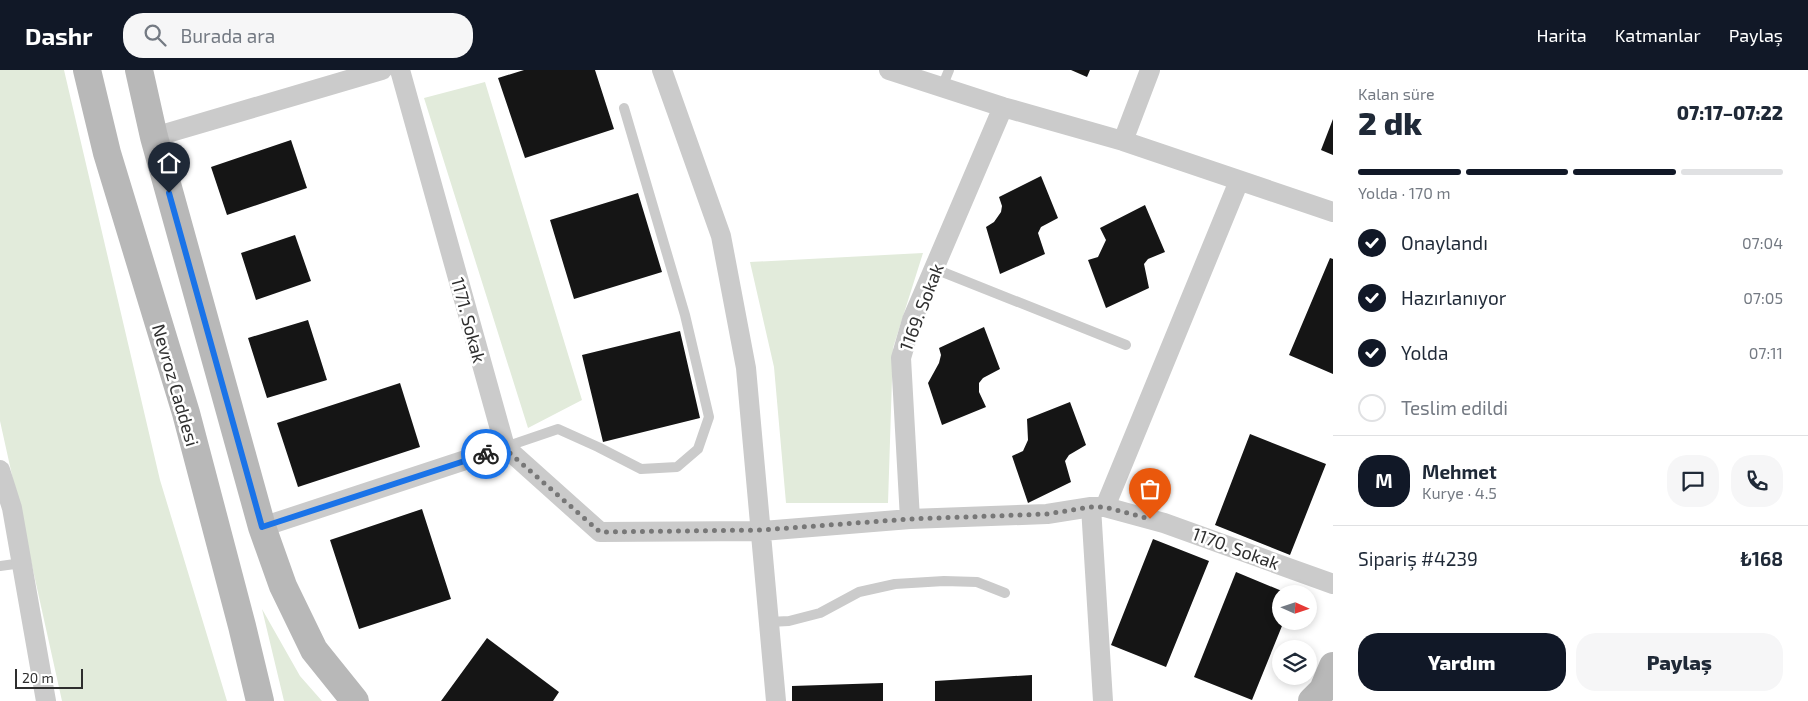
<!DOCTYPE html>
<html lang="tr">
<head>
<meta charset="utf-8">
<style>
  :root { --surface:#fff; --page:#f6f6f7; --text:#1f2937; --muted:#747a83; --line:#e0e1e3; --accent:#111827 }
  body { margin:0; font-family:"Exo 2",sans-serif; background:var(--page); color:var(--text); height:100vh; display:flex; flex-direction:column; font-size:19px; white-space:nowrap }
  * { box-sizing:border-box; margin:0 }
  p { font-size:16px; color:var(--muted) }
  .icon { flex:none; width:28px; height:28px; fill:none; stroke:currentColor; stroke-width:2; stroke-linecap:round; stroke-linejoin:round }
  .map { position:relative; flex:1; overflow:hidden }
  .side { display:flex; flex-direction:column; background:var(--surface); width:475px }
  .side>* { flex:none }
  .needle { width:32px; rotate:93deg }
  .buttons { position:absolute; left:1272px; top:515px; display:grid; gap:10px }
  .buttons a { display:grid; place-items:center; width:45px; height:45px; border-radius:50%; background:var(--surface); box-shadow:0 2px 8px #0003; font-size:25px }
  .scale { position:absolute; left:15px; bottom:12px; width:68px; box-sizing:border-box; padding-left:5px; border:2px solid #2e2e2e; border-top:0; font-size:14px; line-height:18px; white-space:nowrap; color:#2e2e2e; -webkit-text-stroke:4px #fff; paint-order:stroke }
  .pin { position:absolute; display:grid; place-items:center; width:42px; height:42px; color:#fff; margin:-51px -21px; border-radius:50% 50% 50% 0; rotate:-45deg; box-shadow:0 0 5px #0007 }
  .pin .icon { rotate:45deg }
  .courier { position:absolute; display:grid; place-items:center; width:50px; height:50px; margin:-25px; border:4px solid #1a73e8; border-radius:50%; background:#fff; color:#222; box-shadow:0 1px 6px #0007 }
  .headline em { font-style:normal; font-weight:800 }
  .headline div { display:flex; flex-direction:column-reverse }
  .headline { display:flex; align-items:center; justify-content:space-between; height:85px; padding:0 25px }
  h1 { font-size:32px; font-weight:800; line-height:38px }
  .bar { display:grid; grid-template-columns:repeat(4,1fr); gap:8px 5px; align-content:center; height:60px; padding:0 25px }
  .bar i { height:6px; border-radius:4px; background:var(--line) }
  .bar .selected { background:var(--accent) }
  .bar p { grid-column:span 4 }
  .line { display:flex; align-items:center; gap:12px; padding:0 25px; border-top:1px solid var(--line) }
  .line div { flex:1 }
  .round { display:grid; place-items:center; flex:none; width:52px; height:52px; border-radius:20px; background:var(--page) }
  ol { padding:0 25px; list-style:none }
  li { display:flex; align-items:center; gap:15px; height:55px }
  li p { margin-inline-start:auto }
  li .icon { padding:5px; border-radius:50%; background:var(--accent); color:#fff; stroke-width:4 }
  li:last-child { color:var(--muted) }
  li i { width:28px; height:28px; border:2px solid var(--line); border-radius:50% }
  .cta { display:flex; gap:10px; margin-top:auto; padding:10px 25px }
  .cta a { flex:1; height:58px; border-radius:20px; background:var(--accent); color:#fff; font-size:20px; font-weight:800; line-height:58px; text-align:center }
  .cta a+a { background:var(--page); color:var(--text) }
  header { display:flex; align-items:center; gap:30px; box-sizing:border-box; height:70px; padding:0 25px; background:var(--accent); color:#fff }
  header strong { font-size:24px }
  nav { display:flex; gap:28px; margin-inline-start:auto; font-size:18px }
  .search { width:350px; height:45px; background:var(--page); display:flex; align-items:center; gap:12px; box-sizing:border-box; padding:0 18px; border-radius:20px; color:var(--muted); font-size:19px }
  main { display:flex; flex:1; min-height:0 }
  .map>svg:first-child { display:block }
  .green { fill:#e2ebdb }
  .building { fill:#151515 }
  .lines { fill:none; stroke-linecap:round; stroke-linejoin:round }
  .service { stroke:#cbcbcb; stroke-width:10 }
  .minor { stroke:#cbcbcb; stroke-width:20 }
  .secondary { stroke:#b8b8b8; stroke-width:28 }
  .done { stroke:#777; stroke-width:5; stroke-dasharray:0 9 }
  .route { stroke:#1a73e8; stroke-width:6 }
  .labels { text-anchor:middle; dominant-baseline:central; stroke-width:5; stroke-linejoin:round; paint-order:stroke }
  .street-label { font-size:18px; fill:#2e2e2e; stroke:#fff }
</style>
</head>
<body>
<header>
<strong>Dashr</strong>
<div class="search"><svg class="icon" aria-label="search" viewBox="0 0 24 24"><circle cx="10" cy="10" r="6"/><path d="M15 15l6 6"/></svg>Burada ara</div>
<nav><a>Harita</a><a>Katmanlar</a><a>Paylaş</a></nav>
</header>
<main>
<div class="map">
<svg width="1333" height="631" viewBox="0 0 1333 631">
  <rect width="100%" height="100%" fill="#fff"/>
  <!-- green -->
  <path class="green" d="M 0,0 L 64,0 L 160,410 L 227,631 L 62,631 L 0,351 Z
    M 485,12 L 582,330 L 528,358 L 424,28 Z
    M 923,183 L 893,278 L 888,433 L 786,433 L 774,297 L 750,192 Z
    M 262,539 L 300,606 L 322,631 L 284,631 Z"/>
  <!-- building -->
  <path class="building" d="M 524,0 L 595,0 L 614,59 L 525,88 L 498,8 Z
    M 1071,0 L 1090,0 L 1087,7 Z
    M 1333,49 L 1333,85 L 1321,80 Z
    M 291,70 L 307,118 L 227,145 L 211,97 Z
    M 1041,106 L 1058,148 L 1041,157 L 1038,163 L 1045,184 L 1000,204 L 986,157 L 994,152 L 1001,142 L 1002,136 L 999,127 Z
    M 638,123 L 662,202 L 574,229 L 550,150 Z
    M 1145,135 L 1165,182 L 1148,189 L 1144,194 L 1149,218 L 1106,238 L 1088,190 L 1098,187 L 1106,170 L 1100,158 Z
    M 295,165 L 311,211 L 256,230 L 241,183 Z
    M 1330,188 L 1333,189 L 1333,304 L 1289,285 Z
    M 308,250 L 327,310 L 267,328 L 248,268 Z
    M 984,257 L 1000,299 L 983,308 L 979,313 L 979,322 L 986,337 L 942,355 L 928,313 L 939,293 L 941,285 L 939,278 Z
    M 680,261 L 700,348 L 603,372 L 582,285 Z
    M 400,313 L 420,377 L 298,417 L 277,353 Z
    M 1070,332 L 1086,375 L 1069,385 L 1065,391 L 1071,412 L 1028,433 L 1012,386 L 1023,381 L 1028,370 L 1027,349 Z
    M 1250,364 L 1326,394 L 1290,485 L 1215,455 Z
    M 422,439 L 451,529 L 359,559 L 330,470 Z
    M 1153,469 L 1209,491 L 1166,597 L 1111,575 Z
    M 1236,502 L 1289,524 L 1281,524 L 1281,551 L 1284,551 L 1252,630 L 1194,607 Z
    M 487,568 L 559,622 L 553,631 L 441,631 Z
    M 1032,605 L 1032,631 L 935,631 L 935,611 Z
    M 883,613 L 883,631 L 792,631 L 792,616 Z"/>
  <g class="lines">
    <!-- service -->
    <path class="service" d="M 942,17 L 949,0
      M 935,199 L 1126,275
      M 505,377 L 558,359 L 598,377 L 641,399 L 677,397 L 698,379 L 709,347 L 685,245 L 624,38
      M 0,496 L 22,493
      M 769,552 L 789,551 L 820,543 L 859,522 L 895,514 L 944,511 L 977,512 L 1005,523"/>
    <!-- minor -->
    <path class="minor" d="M 400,0 L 505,377 L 600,462 L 762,461 L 910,449 L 1047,444 L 1091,437 L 1105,437 L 1164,453 L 1333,514
      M 662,0 L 721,166 L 746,298 L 776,631
      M 889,0 L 1003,37 L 1123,71 L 1333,142
      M 154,67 L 382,0
      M 1123,71 L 1150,0
      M 0,400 L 12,438 L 46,631
      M 1091,437 L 1103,631
      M 1105,437 L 1239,111
      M 910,449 L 901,288 L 912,250 L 1003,37
      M 262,457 L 505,377"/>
    <!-- secondary -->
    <path class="secondary" d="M 87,0 L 107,83 L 186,343 L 242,556 L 260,631
      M 139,0 L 154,67 L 262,457 L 283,516 L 314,580 L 355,631
      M 1312,631 L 1323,620 L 1333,596"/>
  </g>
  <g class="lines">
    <!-- done -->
    <path class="done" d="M 486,384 L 504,378 L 600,462 L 762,460 L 910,449 L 1047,444 L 1091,437 L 1105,437 L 1150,449"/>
    <!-- route -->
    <path class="route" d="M 169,123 L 262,457 L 486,384"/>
  </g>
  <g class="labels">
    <!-- street labels -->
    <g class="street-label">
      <text transform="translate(921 237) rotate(-69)">1169. Sokak</text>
      <text transform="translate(469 250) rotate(75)">1171. Sokak</text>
      <text transform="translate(176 315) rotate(74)">Nevroz Caddesi</text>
      <text transform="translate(1236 478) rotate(20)">1170. Sokak</text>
    </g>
  </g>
</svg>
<div class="buttons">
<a><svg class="needle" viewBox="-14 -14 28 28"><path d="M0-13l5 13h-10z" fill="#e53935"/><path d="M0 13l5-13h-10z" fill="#747a83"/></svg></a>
<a><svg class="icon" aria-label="layers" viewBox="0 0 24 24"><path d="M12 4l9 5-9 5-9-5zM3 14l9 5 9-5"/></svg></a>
</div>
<div class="scale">20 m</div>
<div class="pin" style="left:1150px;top:449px;background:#ea580c"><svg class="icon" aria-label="bag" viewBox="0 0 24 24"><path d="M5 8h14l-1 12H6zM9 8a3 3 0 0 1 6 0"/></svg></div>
<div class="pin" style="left:169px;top:123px;background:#1f2937"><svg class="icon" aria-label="home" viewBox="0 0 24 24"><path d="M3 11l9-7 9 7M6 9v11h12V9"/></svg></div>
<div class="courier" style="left:486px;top:384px"><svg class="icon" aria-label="bike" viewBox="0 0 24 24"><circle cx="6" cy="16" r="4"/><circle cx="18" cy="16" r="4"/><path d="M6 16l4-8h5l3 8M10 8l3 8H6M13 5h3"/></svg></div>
</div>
<section class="side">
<div class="headline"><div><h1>2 dk</h1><p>Kalan süre</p></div><em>07:17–07:22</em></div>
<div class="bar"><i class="selected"></i><i class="selected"></i><i class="selected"></i><i></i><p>Yolda · 170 m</p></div>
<ol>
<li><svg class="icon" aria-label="check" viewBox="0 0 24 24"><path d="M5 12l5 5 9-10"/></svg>Onaylandı<p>07:04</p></li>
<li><svg class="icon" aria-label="check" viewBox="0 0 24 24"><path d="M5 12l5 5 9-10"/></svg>Hazırlanıyor<p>07:05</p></li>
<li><svg class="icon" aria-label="check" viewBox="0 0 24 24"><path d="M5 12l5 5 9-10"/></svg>Yolda<p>07:11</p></li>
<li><i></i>Teslim edildi</li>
</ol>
<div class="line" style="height:90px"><b class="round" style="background:var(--accent);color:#fff">M</b><div><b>Mehmet</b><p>Kurye · 4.5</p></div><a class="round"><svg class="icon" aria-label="chat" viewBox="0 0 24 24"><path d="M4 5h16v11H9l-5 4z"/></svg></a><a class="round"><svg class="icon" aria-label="phone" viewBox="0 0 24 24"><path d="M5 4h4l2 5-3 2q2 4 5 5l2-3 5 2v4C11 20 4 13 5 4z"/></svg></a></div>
<div class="line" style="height:65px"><div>Sipariş #4239</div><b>₺168</b></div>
<div class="cta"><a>Yardım</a><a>Paylaş</a></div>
</section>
</main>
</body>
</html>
